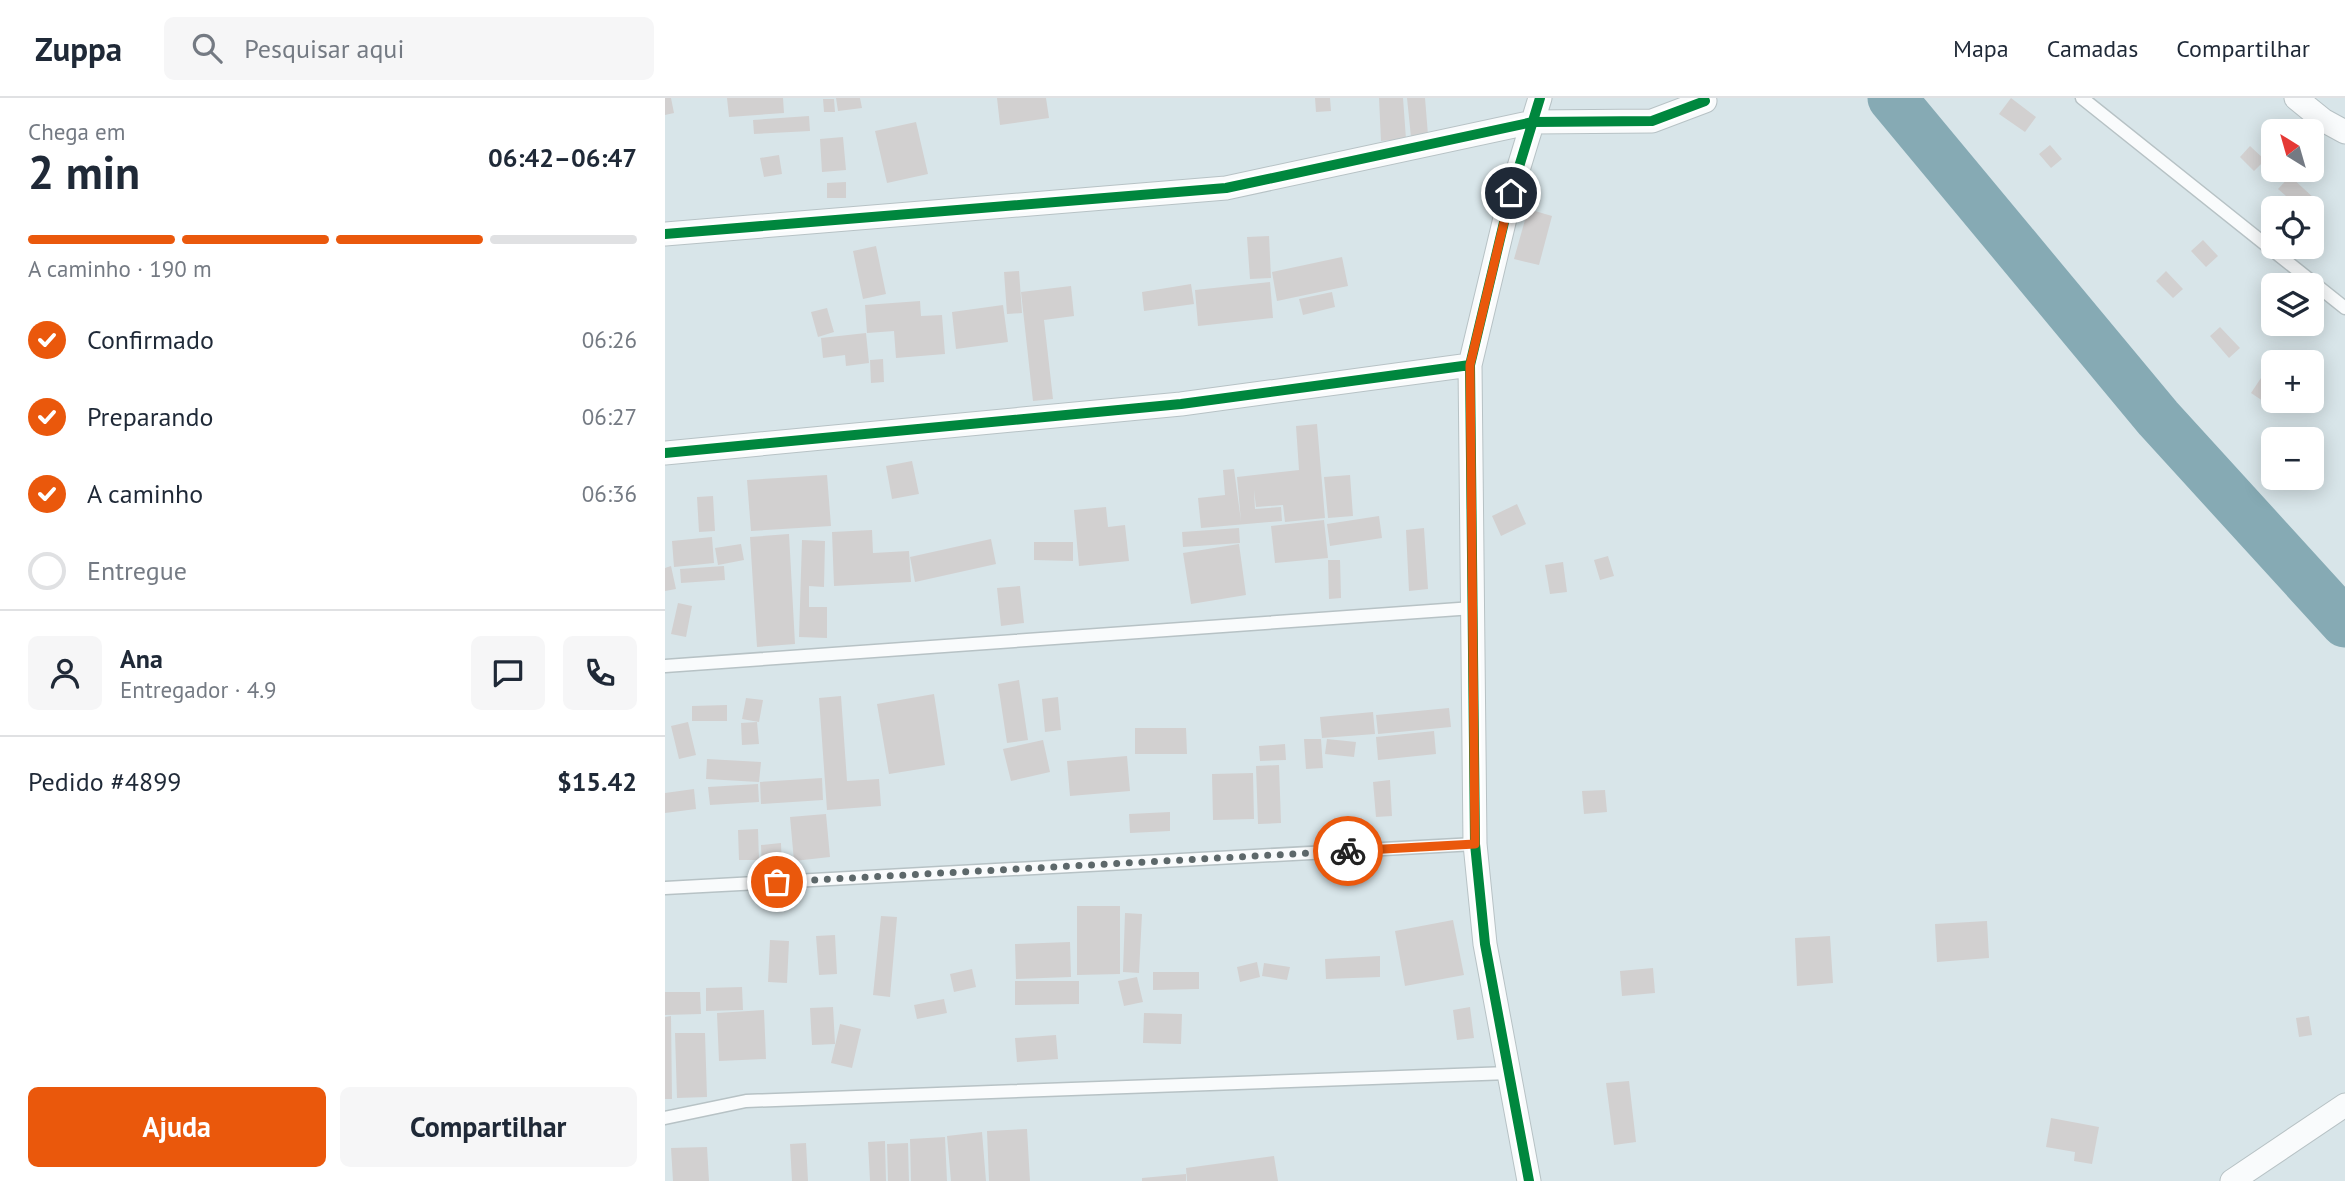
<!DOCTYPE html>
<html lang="pt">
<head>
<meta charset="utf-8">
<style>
  :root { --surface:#fff; --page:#f6f6f7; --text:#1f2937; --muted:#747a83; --line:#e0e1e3; --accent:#ea580c }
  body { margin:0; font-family:"PT Sans",sans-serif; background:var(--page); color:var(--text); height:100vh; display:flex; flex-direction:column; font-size:26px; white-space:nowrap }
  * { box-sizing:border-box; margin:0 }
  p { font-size:23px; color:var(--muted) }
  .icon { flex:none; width:38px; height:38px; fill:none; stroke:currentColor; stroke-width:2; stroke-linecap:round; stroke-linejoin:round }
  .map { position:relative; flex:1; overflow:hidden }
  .side { display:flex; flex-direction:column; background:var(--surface); width:665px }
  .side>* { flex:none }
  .needle { width:46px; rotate:323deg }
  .fabs { position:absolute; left:1596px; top:21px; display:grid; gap:14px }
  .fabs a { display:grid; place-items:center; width:63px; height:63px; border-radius:10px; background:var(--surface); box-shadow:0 4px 18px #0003; font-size:35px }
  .pin { position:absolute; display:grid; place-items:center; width:60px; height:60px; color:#fff; margin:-30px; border:4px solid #fff; border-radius:50%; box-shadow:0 2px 7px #0007 }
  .courier { position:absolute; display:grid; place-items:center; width:70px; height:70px; margin:-35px; border:5px solid #ea580c; border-radius:50%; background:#fff; color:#222; box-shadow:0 2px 9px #0007 }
  .overview em { font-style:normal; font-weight:700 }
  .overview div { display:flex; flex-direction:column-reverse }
  .overview { display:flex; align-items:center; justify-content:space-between; height:119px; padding:0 28px }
  h1 { font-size:46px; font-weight:700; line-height:52px }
  .bar { display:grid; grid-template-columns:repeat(4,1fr); gap:10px 7px; align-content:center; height:84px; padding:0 28px }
  .bar i { height:9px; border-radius:5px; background:var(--line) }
  .bar .selected { background:var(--accent) }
  .bar p { grid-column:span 4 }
  .line { display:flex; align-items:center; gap:18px; padding:0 28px; border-top:2px solid var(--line) }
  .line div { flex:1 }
  .round { display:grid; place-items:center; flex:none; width:74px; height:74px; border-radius:10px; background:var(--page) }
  ol { padding:0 28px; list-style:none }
  li { display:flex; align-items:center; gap:21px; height:77px }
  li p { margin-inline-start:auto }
  li .icon { padding:7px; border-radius:50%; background:var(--accent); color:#fff; stroke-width:4 }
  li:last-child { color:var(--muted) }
  li i { width:38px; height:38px; border:4px solid var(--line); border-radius:50% }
  .cta { display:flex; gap:14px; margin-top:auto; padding:14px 28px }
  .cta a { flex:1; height:80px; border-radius:10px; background:var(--accent); color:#fff; font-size:28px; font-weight:700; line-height:80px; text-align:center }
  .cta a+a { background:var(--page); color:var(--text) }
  header { display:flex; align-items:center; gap:42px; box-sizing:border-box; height:98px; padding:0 35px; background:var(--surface); border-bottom:2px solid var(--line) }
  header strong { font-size:33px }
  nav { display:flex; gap:38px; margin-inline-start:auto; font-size:24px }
  .search { width:490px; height:63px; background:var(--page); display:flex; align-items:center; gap:18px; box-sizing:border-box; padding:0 24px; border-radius:10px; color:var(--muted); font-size:26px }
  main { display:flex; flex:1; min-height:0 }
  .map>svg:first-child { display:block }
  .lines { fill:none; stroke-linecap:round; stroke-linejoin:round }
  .river { stroke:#86aab4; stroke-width:49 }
  .building { fill:#d2d0d0 }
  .service-casing { stroke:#b7c2c5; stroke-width:15 }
  .minor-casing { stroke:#b7c2c5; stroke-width:25 }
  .service { stroke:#f9fbfc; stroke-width:12 }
  .minor { stroke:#f9fbfc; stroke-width:23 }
  .cycleway-casing { stroke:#fff; stroke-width:15 }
  .cycleway { stroke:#00873e; stroke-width:10 }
  .done { stroke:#5d686a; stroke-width:7; stroke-dasharray:0 12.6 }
  .route { stroke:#ea580c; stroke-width:9 }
</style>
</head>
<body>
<header>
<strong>Zuppa</strong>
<div class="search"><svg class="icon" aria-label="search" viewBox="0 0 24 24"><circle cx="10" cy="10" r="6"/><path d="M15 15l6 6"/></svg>Pesquisar aqui</div>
<nav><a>Mapa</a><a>Camadas</a><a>Compartilhar</a></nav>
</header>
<main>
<section class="side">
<div class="overview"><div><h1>2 min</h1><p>Chega em</p></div><em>06:42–06:47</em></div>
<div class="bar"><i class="selected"></i><i class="selected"></i><i class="selected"></i><i></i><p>A caminho · 190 m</p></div>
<ol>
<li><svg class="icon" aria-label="check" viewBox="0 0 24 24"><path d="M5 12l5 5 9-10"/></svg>Confirmado<p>06:26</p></li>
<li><svg class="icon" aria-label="check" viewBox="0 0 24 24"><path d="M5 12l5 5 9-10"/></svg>Preparando<p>06:27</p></li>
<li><svg class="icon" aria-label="check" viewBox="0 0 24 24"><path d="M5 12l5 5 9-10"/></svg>A caminho<p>06:36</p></li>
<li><i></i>Entregue</li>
</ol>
<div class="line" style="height:126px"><a class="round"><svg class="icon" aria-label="person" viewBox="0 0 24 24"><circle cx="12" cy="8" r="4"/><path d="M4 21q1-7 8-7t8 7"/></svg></a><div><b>Ana</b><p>Entregador · 4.9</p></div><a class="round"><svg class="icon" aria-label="chat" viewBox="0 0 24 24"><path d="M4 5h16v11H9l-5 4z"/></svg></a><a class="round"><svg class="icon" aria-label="phone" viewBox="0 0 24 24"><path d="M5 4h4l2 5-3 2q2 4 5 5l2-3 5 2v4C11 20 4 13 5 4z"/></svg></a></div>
<div class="line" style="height:91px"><div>Pedido #4899</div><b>$15.42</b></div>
<div class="cta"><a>Ajuda</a><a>Compartilhar</a></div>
</section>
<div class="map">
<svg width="1680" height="1083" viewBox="0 0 1680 1083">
  <rect width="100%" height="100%" fill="#d8e5e9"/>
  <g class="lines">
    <!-- river -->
    <path class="river" d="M 1227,0 L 1493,320 L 1680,525"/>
  </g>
  <!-- building -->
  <path class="building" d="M 0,0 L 6,0 L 9,15 L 0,17 Z
    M 62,0 L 118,0 L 119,15 L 64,19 Z
    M 171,0 L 195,0 L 197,10 L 173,13 Z
    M 332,0 L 381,0 L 384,20 L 335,27 Z
    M 650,0 L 665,0 L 666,13 L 651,14 Z
    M 714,0 L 738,0 L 741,41 L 716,43 Z
    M 742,0 L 760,0 L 763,37 L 746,39 Z
    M 1346,0 L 1371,19 L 1360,34 L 1334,16 Z
    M 158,1 L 169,1 L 170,14 L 159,14 Z
    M 144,18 L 145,33 L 89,36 L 88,22 Z
    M 251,24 L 263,76 L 222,85 L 210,33 Z
    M 178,39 L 181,72 L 157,74 L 155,41 Z
    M 1385,47 L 1397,61 L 1386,70 L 1374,56 Z
    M 1585,48 L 1600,62 L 1589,73 L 1575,59 Z
    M 114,57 L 117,76 L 99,79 L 95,60 Z
    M 1625,78 L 1651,102 L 1644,110 L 1635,110 L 1613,91 Z
    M 181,84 L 181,100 L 162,100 L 162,85 Z
    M 863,111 L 887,118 L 874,167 L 849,161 Z
    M 604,138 L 606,180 L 585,181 L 582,139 Z
    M 1538,142 L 1553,158 L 1541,169 L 1526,153 Z
    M 211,148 L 221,196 L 198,201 L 188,153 Z
    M 677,159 L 683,188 L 612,203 L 607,174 Z
    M 354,173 L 357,215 L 342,216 L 339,174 Z
    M 1501,173 L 1518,191 L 1508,200 L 1491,183 Z
    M 605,184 L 608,220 L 533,228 L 530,192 Z
    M 526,186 L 529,206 L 479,213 L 477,194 Z
    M 406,188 L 409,218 L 379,222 L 388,301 L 368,303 L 356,194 Z
    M 667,194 L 670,209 L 638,217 L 634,201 Z
    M 255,203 L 256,218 L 277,217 L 280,256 L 231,260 L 229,233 L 202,235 L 200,207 Z
    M 338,207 L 343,244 L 291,251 L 287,214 Z
    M 162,210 L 169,234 L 153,239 L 146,214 Z
    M 1555,229 L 1575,250 L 1564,260 L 1545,238 Z
    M 201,235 L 204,265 L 181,268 L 180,257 L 158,260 L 156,240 Z
    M 218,261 L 219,284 L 206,285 L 205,262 Z
    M 1600,274 L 1608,280 L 1608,295 L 1601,305 L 1586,295 Z
    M 652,326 L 660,420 L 620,424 L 618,407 L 591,409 L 589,392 L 590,411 L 616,409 L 617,423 L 536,430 L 533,400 L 560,397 L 558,372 L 569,371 L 576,423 L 572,379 L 634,372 L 631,328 Z
    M 247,363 L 254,396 L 227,401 L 221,368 Z
    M 162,377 L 166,428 L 86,433 L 82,382 Z
    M 685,377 L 688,418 L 663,420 L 659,379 Z
    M 48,398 L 50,433 L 34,434 L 32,399 Z
    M 852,406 L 861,426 L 836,438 L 827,418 Z
    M 441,409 L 443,429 L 460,427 L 464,463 L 414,468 L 409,412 Z
    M 714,418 L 717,440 L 665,448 L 662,426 Z
    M 659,422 L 663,460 L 610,465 L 606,428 Z
    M 574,430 L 575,445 L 518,449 L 517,434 Z
    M 759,430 L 763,491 L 744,493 L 741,432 Z
    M 207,432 L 208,455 L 244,453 L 246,484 L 169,488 L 167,434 Z
    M 124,436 L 130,546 L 92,549 L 85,439 Z
    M 47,439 L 49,465 L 9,469 L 7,443 Z
    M 326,441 L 331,466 L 250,484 L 245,459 Z
    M 137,442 L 160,443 L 159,489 L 144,488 L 144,509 L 162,509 L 162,540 L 134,539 Z
    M 369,444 L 408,444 L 408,463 L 369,462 Z
    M 76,446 L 79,462 L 53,467 L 50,450 Z
    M 574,446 L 581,497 L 526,506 L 518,455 Z
    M 943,458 L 949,478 L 935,482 L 929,462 Z
    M 663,462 L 675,462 L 676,500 L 664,501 Z
    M 898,464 L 902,494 L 885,496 L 880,467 Z
    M 6,468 L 11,491 L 0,493 L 0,470 Z
    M 59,468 L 60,482 L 16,485 L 15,471 Z
    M 355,488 L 359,525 L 336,528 L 332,490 Z
    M 13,505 L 27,508 L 21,539 L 6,536 Z
    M 354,582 L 363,642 L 342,645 L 333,586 Z
    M 269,596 L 280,667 L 224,676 L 212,606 Z
    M 176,598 L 182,683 L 214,681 L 216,708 L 162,712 L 154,600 Z
    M 393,599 L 396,632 L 380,634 L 377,601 Z
    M 81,600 L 98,602 L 94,624 L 77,621 Z
    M 62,607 L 62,623 L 27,623 L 27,608 Z
    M 784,610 L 786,629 L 713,636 L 711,617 Z
    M 708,614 L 710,636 L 657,640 L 655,619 Z
    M 23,624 L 31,657 L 14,661 L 6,628 Z
    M 92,624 L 94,646 L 77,647 L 76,625 Z
    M 470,630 L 521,630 L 522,656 L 470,656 Z
    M 769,633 L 771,656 L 713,662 L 711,639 Z
    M 639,641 L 656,641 L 658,670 L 641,671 Z
    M 662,641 L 691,644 L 689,659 L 660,656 Z
    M 378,642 L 385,674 L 346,683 L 338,651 Z
    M 620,646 L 621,662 L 595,663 L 594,648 Z
    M 462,658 L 465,693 L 405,698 L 402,663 Z
    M 42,661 L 96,664 L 94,684 L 41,681 Z
    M 614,667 L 616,725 L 593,726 L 591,668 Z
    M 588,675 L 589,721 L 548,722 L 547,676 Z
    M 157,680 L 158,702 L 96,706 L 95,684 Z
    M 725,682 L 727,718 L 711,719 L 708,684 Z
    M 93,686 L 94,704 L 45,707 L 43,689 Z
    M 29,691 L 31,711 L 0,715 L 0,695 Z
    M 940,692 L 942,714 L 919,716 L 917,693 Z
    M 505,714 L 505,733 L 465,735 L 464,716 Z
    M 161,716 L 165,759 L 129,763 L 125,719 Z
    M 93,731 L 94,762 L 74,762 L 73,732 Z
    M 116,745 L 117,772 L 97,774 L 96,747 Z
    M 412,808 L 455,808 L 455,876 L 412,877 Z
    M 460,815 L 477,816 L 474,875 L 458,874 Z
    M 216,818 L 232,819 L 225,899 L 208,897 Z
    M 788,822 L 799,877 L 740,888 L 730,833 Z
    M 1322,823 L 1324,860 L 1272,864 L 1270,826 Z
    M 170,837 L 172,876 L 154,877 L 151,838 Z
    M 1165,838 L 1168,885 L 1132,888 L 1130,840 Z
    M 105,842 L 124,843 L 122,885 L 103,884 Z
    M 405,844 L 406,879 L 351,881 L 350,846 Z
    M 715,858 L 715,879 L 661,881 L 660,861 Z
    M 592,864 L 595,879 L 575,884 L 572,869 Z
    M 599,865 L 625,869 L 622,882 L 597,878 Z
    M 988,870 L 990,895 L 957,898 L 955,873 Z
    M 307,871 L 311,889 L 289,894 L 285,876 Z
    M 488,874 L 534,874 L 534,891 L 488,892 Z
    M 472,879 L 478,904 L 459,908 L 453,883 Z
    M 350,883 L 414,883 L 414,906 L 350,907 Z
    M 77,889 L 78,912 L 41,913 L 41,890 Z
    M 0,894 L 35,894 L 36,916 L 0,917 Z
    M 279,901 L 282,915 L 252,921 L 249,907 Z
    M 168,909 L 170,946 L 147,947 L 145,910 Z
    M 805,909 L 809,940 L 792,942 L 788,912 Z
    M 99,912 L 101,961 L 54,963 L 52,915 Z
    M 479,915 L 517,916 L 516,946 L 478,945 Z
    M 6,918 L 7,1001 L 0,1001 L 0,919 Z
    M 1644,918 L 1647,937 L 1634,939 L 1631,920 Z
    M 175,926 L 196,931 L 187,970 L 166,965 Z
    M 10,935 L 40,935 L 42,999 L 12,1000 Z
    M 391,937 L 393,961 L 352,964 L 350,940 Z
    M 964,983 L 971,1044 L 949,1047 L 941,985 Z
    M 1386,1020 L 1434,1029 L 1427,1066 L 1409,1063 L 1410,1054 L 1381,1049 Z
    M 362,1031 L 365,1083 L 324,1083 L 322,1033 Z
    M 317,1034 L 321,1083 L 286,1083 L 282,1038 Z
    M 280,1039 L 282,1083 L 246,1083 L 245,1041 Z
    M 220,1043 L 221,1083 L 205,1083 L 203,1044 Z
    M 141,1045 L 143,1083 L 127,1083 L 125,1046 Z
    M 243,1045 L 244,1083 L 223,1083 L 222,1046 Z
    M 42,1049 L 44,1083 L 8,1083 L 6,1050 Z
    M 609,1058 L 613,1083 L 522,1083 L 521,1070 Z
    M 521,1076 L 521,1083 L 477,1083 L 477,1080 Z"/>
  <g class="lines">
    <!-- service casing -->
    <g class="service-casing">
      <path id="service" d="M 1417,0 L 1680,210
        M 0,568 L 808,510
        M 0,790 L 810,746
        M 0,1020 L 81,1003 L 844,975"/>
    </g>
    <!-- minor casing -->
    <g class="minor-casing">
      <path id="minor" d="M 1631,0 L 1658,22 L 1680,34
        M 0,136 L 561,90 L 868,24 L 987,23 L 1040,3
        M 0,355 L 516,306 L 805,267
        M 864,1083 L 820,846 L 810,746 L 805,267 L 846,95 L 875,0
        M 1567,1083 L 1680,1007"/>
    </g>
    <!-- service -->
    <use href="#service" class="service"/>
    <!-- minor -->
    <use href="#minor" class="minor"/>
    <!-- cycleway casing -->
    <g class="cycleway-casing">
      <path id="cycleway" d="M 0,136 L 561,90 L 868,24 L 987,23 L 1040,3
        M 0,355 L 516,306 L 805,267
        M 864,1083 L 820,846 L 810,746 L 805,267 L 846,95 L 875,0"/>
    </g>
    <!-- cycleway -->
    <use href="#cycleway" class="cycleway"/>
  </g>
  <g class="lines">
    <!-- done -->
    <path class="done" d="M 112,784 L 683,753"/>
    <!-- route -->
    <path class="route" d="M 683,753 L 810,746 L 805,267 L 846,95"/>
  </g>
</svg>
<div class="fabs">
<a><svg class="needle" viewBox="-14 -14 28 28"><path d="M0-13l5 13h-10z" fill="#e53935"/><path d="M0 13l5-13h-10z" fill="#747a83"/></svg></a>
<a><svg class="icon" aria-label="locate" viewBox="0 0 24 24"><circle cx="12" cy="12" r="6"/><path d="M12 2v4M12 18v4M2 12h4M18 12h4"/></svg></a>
<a><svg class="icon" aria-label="layers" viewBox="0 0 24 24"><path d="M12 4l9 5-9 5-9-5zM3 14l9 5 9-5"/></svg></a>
<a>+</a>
<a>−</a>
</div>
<div class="pin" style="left:112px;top:784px;background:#ea580c"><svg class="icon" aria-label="bag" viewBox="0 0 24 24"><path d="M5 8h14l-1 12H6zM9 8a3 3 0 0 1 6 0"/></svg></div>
<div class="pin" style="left:846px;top:95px;background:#1f2937"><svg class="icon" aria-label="home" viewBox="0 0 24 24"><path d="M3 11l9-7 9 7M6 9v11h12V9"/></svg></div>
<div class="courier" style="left:683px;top:753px"><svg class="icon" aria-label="bike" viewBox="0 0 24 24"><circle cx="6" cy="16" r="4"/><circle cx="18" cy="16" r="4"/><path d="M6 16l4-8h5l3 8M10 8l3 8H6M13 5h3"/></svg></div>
</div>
</main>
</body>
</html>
